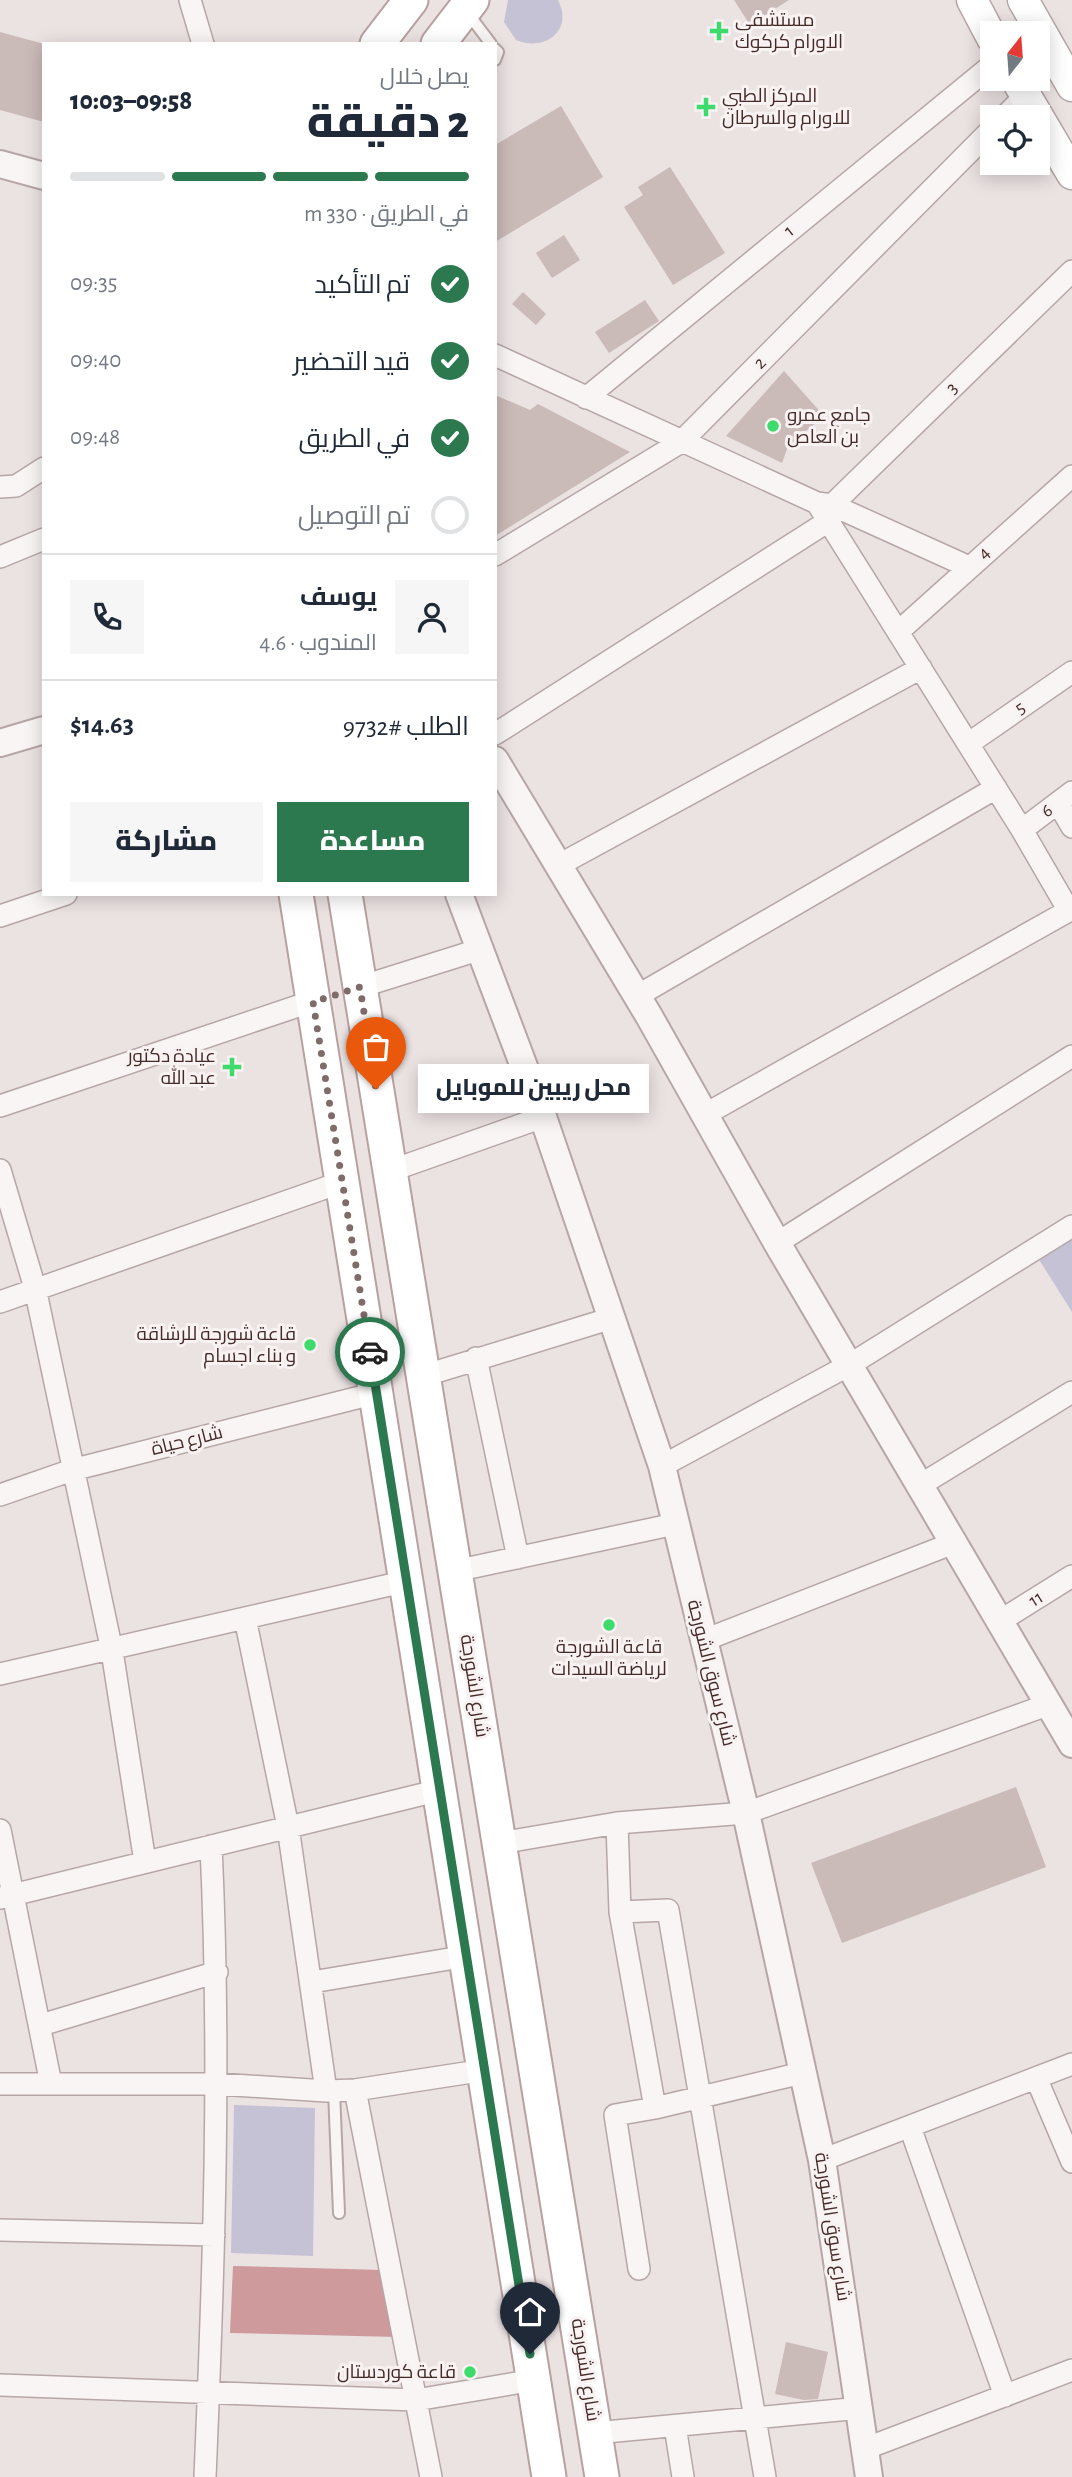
<!DOCTYPE html>
<html lang="ar">
<head>
<meta charset="utf-8">
<style>
  :root { --surface:#fff; --page:#f6f6f7; --text:#1f2937; --muted:#747a83; --line:#e0e1e3; --accent:#2c794f }
  body { margin:0; font-family:"Alegreya Sans",Cairo,sans-serif; background:var(--page); color:var(--text); direction:rtl; height:100vh; display:flex; flex-direction:column; font-size:26px; white-space:nowrap }
  * { box-sizing:border-box; margin:0 }
  p { font-size:23px; color:var(--muted) }
  .icon { flex:none; width:38px; height:38px; fill:none; stroke:currentColor; stroke-width:2; stroke-linecap:round; stroke-linejoin:round }
  .map { position:relative; flex:1; overflow:hidden; direction:ltr }
  .panel { position:absolute; left:42px; top:42px; width:455px; height:854px; display:flex; flex-direction:column; background:var(--surface); border-radius:0px; box-shadow:0 4px 18px #0003; direction:rtl }
  .panel>* { flex:none }
  .needle { width:46px; rotate:17deg }
  .fabs { position:absolute; left:980px; top:21px; display:grid; gap:14px }
  .fabs a { display:grid; place-items:center; width:70px; height:70px; border-radius:0px; background:var(--surface); box-shadow:0 4px 18px #0003; font-size:35px }
  .pin { position:absolute; display:grid; place-items:center; width:60px; height:60px; color:#fff; margin:-72px -30px; border-radius:50% 50% 50% 0; rotate:-45deg; box-shadow:0 0 7px #0007 }
  .pin .icon { rotate:45deg }
  .courier { position:absolute; display:grid; place-items:center; width:70px; height:70px; margin:-35px; border:5px solid #2c794f; border-radius:50%; background:#fff; color:#222; box-shadow:0 2px 9px #0007 }
  .bubble { position:absolute; height:49px; border-radius:0px; background:var(--surface); box-shadow:0 4px 18px #0003; font-size:23px; font-weight:800; line-height:49px; text-align:center; direction:rtl }
  .headline em { font-style:normal; font-weight:800 }
  .headline div { display:flex; flex-direction:column-reverse }
  .headline { display:flex; align-items:center; justify-content:space-between; height:119px; padding:0 28px }
  h1 { font-size:46px; font-weight:800; line-height:52px }
  .bar { display:grid; grid-template-columns:repeat(4,1fr); gap:10px 7px; align-content:center; height:84px; padding:0 28px }
  .bar i { height:9px; border-radius:5px; background:var(--line) }
  .bar .on { background:var(--accent) }
  .bar p { grid-column:span 4 }
  .line { display:flex; align-items:center; gap:18px; padding:0 28px; border-top:2px solid var(--line) }
  .line div { flex:1 }
  .round { display:grid; place-items:center; flex:none; width:74px; height:74px; border-radius:0px; background:var(--page) }
  ol { padding:0 28px; list-style:none }
  li { display:flex; align-items:center; gap:21px; height:77px }
  li p { margin-inline-start:auto }
  li .icon { padding:7px; border-radius:50%; background:var(--accent); color:#fff; stroke-width:4 }
  li:last-child { color:var(--muted) }
  li i { width:38px; height:38px; border:4px solid var(--line); border-radius:50% }
  .primary-button { display:flex; gap:14px; margin-top:auto; padding:14px 28px }
  .primary-button a { flex:1; height:80px; border-radius:0px; background:var(--accent); color:#fff; font-size:28px; font-weight:800; line-height:80px; text-align:center }
  .primary-button a+a { background:var(--page); color:var(--text) }
  .map>svg:first-child { display:block }
  .green { fill:#c6c2d6 }
  .water { fill:#ce9a9c }
  .building { fill:#cabab8 }
  .lines { fill:none; stroke-linecap:round; stroke-linejoin:round }
  .service-casing { stroke:#b6a7a6; stroke-width:14 }
  .minor-casing { stroke:#b6a7a6; stroke-width:24 }
  .tertiary-casing { stroke:#b6a7a6; stroke-width:30 }
  .secondary-casing { stroke:#b6a7a6; stroke-width:33 }
  .primary-casing { stroke:#b8a1a0; stroke-width:37 }
  .service { stroke:#f9f5f5; stroke-width:10 }
  .minor { stroke:#f9f5f5; stroke-width:21 }
  .tertiary { stroke:#f9f5f5; stroke-width:26 }
  .secondary { stroke:#fff; stroke-width:30 }
  .primary { stroke:#fff; stroke-width:33 }
  .done { stroke:#7f6b69; stroke-width:7; stroke-dasharray:0 12.6 }
  .route { stroke:#2c794f; stroke-width:9 }
  .poi-dot { fill:#3dda6c; stroke:#f8f2f2; stroke-width:2.5 }
  .labels { text-anchor:middle; dominant-baseline:central; stroke-width:6; stroke-linejoin:round; paint-order:stroke }
  .poi-label { font-size:19px; fill:#452b28; stroke:#f8f2f2; text-anchor:start }
  .street-label { font-size:19px; fill:#452b28; stroke:#f8f2f2 }
</style>
</head>
<body>
<div class="map">
<svg width="1072" height="2477" viewBox="0 0 1072 2477">
  <rect width="100%" height="100%" fill="#ebe2e2"/>
  <!-- green -->
  <path class="green" d="M 508,0 L 558,0 C 574,31 544,52 516,40 L 504,22 Z
    M 1072,1238 L 1072,1312 L 1038,1258 Z
    M 234,2105 L 315,2108 L 313,2256 L 231,2253 Z"/>
  <!-- water -->
  <path class="water" d="M 233,2266 L 383,2270 L 397,2337 L 230,2333 Z"/>
  <!-- building -->
  <path class="building" d="M 734,0 L 789,0 L 750,25 Z
    M 0,32 L 44,44 L 44,122 L 0,110 Z
    M 561,106 L 603,177 L 495,242 L 495,145 Z
    M 670,167 L 725,253 L 673,285 L 624,207 L 643,195 L 638,187 Z
    M 564,235 L 580,260 L 552,278 L 536,253 Z
    M 523,292 L 546,314 L 536,325 L 512,304 Z
    M 645,300 L 659,321 L 609,353 L 595,332 Z
    M 784,371 L 824,416 L 788,446 L 782,463 L 726,436 Z
    M 495,395 L 530,410 L 538,404 L 630,452 L 495,536 Z
    M 1016,1787 L 1046,1867 L 842,1943 L 811,1863 Z
    M 786,2342 L 828,2352 L 818,2399 L 804,2400 L 775,2394 Z"/>
  <g class="lines">
    <!-- service casing -->
    <g class="service-casing">
      <path id="service" d="M 467,12 L 491,44
        M 495,49 L 498,52 L 495,60
        M 334,2091 L 339,2213"/>
    </g>
    <!-- minor casing -->
    <g class="minor-casing">
      <path id="minor" d="M 190,0 L 203,44
        M 1004,117 L 1026,95
        M 495,355 L 817,503 L 832,505 L 969,567
        M 586,398 L 992,65
        M 0,487 L 16,486 L 44,468
        M 817,503 L 1022,830 L 1069,911
        M 832,505 L 1072,271
        M 495,555 L 681,442 L 992,129
        M 0,557 L 44,539
        M 898,632 L 1072,476
        M 495,734 L 827,522
        M 968,744 L 1072,672
        M 1058,803 L 1072,827
        M 1022,830 L 1072,792
        M 557,866 L 921,668
        M 0,916 L 66,894
        M 360,987 L 478,950
        M 637,996 L 996,788
        M 0,1106 L 313,1001
        M 704,1115 L 1072,909
        M 0,1170 L 35,1288 L 112,1651 L 145,1862
        M 390,1171 L 543,1117
        M 777,1243 L 1072,1056
        M 0,1302 L 342,1182
        M 476,1358 L 518,1558
        M 423,1376 L 612,1318
        M 662,1466 L 851,1364 L 1072,1226
        M 922,1484 L 1072,1392
        M 0,1495 L 72,1470 L 376,1393
        M 455,1571 L 675,1524
        M 245,1618 L 288,1827 L 326,2091
        M 1000,1621 L 1072,1576
        M 702,1641 L 956,1542
        M 0,1674 L 407,1581
        M 617,1823 L 620,1912 L 655,2108 L 615,2115 L 639,2269
        M 0,1830 L 51,2084
        M 500,1843 L 617,1823 L 746,1813 L 1050,1704
        M 0,1898 L 440,1790
        M 620,1912 L 668,1910 L 765,2477
        M 312,1982 L 467,1956
        M 41,2025 L 217,1972
        M 1037,2080 L 1072,2162
        M 0,2084 L 218,2084 L 326,2091 L 355,2090 L 485,2070
        M 355,2090 L 431,2477
        M 655,2108 L 802,2073
        M 910,2127 L 1005,2396
        M 822,2160 L 1072,2064
        M 0,2230 L 214,2235
        M 0,2385 L 416,2400 L 534,2380
        M 675,2426 L 683,2477
        M 595,2433 L 861,2408
        M 867,2448 L 1072,2370
        M 205,2477 C 214,2266 221,2057 211,1846"/>
    </g>
    <!-- tertiary casing -->
    <g class="tertiary-casing">
      <path id="tertiary" d="M 0,164 L 44,176
        M 0,743 L 44,730
        M 495,760 L 649,1016 L 777,1243 L 1072,1744
        M 459,894 L 543,1117 L 662,1466 L 746,1813 L 822,2160 L 869,2477"/>
    </g>
    <!-- secondary casing -->
    <g class="secondary-casing">
      <path id="secondary" d="M 972,0 L 992,38
        M 1023,0 L 1072,86
        M 1016,79 L 1072,174"/>
    </g>
    <!-- primary casing -->
    <g class="primary-casing">
      <path id="primary" d="M 377,44 L 411,0
        M 438,44 L 472,0
        M 296,894 L 549,2477
        M 345,894 L 602,2477"/>
    </g>
    <!-- service -->
    <use href="#service" class="service"/>
    <!-- minor -->
    <use href="#minor" class="minor"/>
    <!-- tertiary -->
    <use href="#tertiary" class="tertiary"/>
    <!-- secondary -->
    <use href="#secondary" class="secondary"/>
    <!-- primary -->
    <use href="#primary" class="primary"/>
  </g>
  <g class="lines">
    <!-- done -->
    <path class="done" d="M 370,1352 L 313,1002 L 360,987 L 376,1089"/>
    <!-- route -->
    <path class="route" d="M 370,1352 L 530,2354"/>
  </g>
  <!-- markers -->
  <g class="poi-dot">
    <path d="M715.5 20.5h7v7h7v7h-7v7h-7v-7h-7v-7h7z"/>
    <path d="M702.5 96.5h7v7h7v7h-7v7h-7v-7h-7v-7h7z"/>
    <circle cx="773" cy="426" r="7"/>
    <path d="M228.5 1056.5h7v7h7v7h-7v7h-7v-7h-7v-7h7z"/>
    <circle cx="310" cy="1345" r="7"/>
    <circle cx="609" cy="1625" r="7"/>
    <circle cx="470" cy="2372" r="7"/>
  </g>
  <g class="labels">
    <!-- poi labels -->
    <g class="poi-label">
      <text x="735" y="20">مستشفى<tspan x="735" dy="22">الاورام كركوك</tspan></text>
      <text x="722" y="96">المركز الطبي<tspan x="722" dy="22">للاورام والسرطان</tspan></text>
      <text x="787" y="415">جامع عمرو<tspan x="787" dy="22">بن العاص</tspan></text>
      <text x="216" y="1056" text-anchor="end">عيادة دكتور<tspan x="216" dy="22">عبد الله</tspan></text>
      <text x="296" y="1334" text-anchor="end">قاعة شورجة للرشاقة<tspan x="296" dy="22">و بناء اجسام</tspan></text>
      <text x="609" y="1647" text-anchor="middle">قاعة الشورجة<tspan x="609" dy="22">لرياضة السيدات</tspan></text>
      <text x="456" y="2372" text-anchor="end">قاعة كوردستان</text>
    </g>
    <!-- street labels -->
    <g class="street-label">
      <text transform="translate(789 231) rotate(-39)">1</text>
      <text transform="translate(760 363) rotate(-45)">2</text>
      <text transform="translate(952 388) rotate(-44)">3</text>
      <text transform="translate(984 553) rotate(-42)">4</text>
      <text transform="translate(1020 708) rotate(-35)">5</text>
      <text transform="translate(1047 811) rotate(-37)">6</text>
      <text transform="translate(187 1441) rotate(-14)">شارع حياة</text>
      <text transform="translate(1036 1599) rotate(-32)">11</text>
      <text transform="translate(711 1673) rotate(76)">شارع سوق الشورجة</text>
      <text transform="translate(474 1686) rotate(81)">شارع الشورجة</text>
      <text transform="translate(832 2227) rotate(81)">شارع سوق الشورجة</text>
      <text transform="translate(585 2370) rotate(81)">شارع الشورجة</text>
    </g>
  </g>
</svg>
<div class="fabs">
<a><svg class="needle" viewBox="-14 -14 28 28"><path d="M0-13l5 13h-10z" fill="#e53935"/><path d="M0 13l5-13h-10z" fill="#747a83"/></svg></a>
<a><svg class="icon" aria-label="locate" viewBox="0 0 24 24"><circle cx="12" cy="12" r="6"/><path d="M12 2v4M12 18v4M2 12h4M18 12h4"/></svg></a>
</div>
<div class="pin" style="left:376px;top:1089px;background:#ea580c"><svg class="icon" aria-label="bag" viewBox="0 0 24 24"><path d="M5 8h14l-1 12H6zM9 8a3 3 0 0 1 6 0"/></svg></div>
<div class="pin" style="left:530px;top:2354px;background:#1f2937"><svg class="icon" aria-label="home" viewBox="0 0 24 24"><path d="M3 11l9-7 9 7M6 9v11h12V9"/></svg></div>
<div class="courier" style="left:370px;top:1352px"><svg class="icon" aria-label="car" viewBox="0 0 24 24"><path d="M5 17H2v-5l4-1 3-4h7l3 4 3 1v5h-3M9 17h6M6 11h13"/><circle cx="7" cy="17" r="2"/><circle cx="17" cy="17" r="2"/></svg></div>
<div class="bubble" style="left:418px;top:1064px;width:231px">محل ريبين للموبايل</div>
<section class="panel">
<div class="headline"><div><h1>2 دقيقة</h1><p>يصل خلال</p></div><em>09:58–10:03</em></div>
<div class="bar"><i class="on"></i><i class="on"></i><i class="on"></i><i></i><p>في الطريق · 330 m</p></div>
<ol>
<li><svg class="icon" aria-label="check" viewBox="0 0 24 24"><path d="M5 12l5 5 9-10"/></svg>تم التأكيد<p>09:35</p></li>
<li><svg class="icon" aria-label="check" viewBox="0 0 24 24"><path d="M5 12l5 5 9-10"/></svg>قيد التحضير<p>09:40</p></li>
<li><svg class="icon" aria-label="check" viewBox="0 0 24 24"><path d="M5 12l5 5 9-10"/></svg>في الطريق<p>09:48</p></li>
<li><i></i>تم التوصيل</li>
</ol>
<div class="line" style="height:126px"><a class="round"><svg class="icon" aria-label="person" viewBox="0 0 24 24"><circle cx="12" cy="8" r="4"/><path d="M4 21q1-7 8-7t8 7"/></svg></a><div><b>يوسف</b><p>المندوب · 4.6</p></div><a class="round"><svg class="icon" aria-label="phone" viewBox="0 0 24 24"><path d="M5 4h4l2 5-3 2q2 4 5 5l2-3 5 2v4C11 20 4 13 5 4z"/></svg></a></div>
<div class="line" style="height:91px"><div>الطلب #9732</div><b>$14.63</b></div>
<div class="primary-button"><a>مساعدة</a><a>مشاركة</a></div>
</section>
</div>
</body>
</html>
